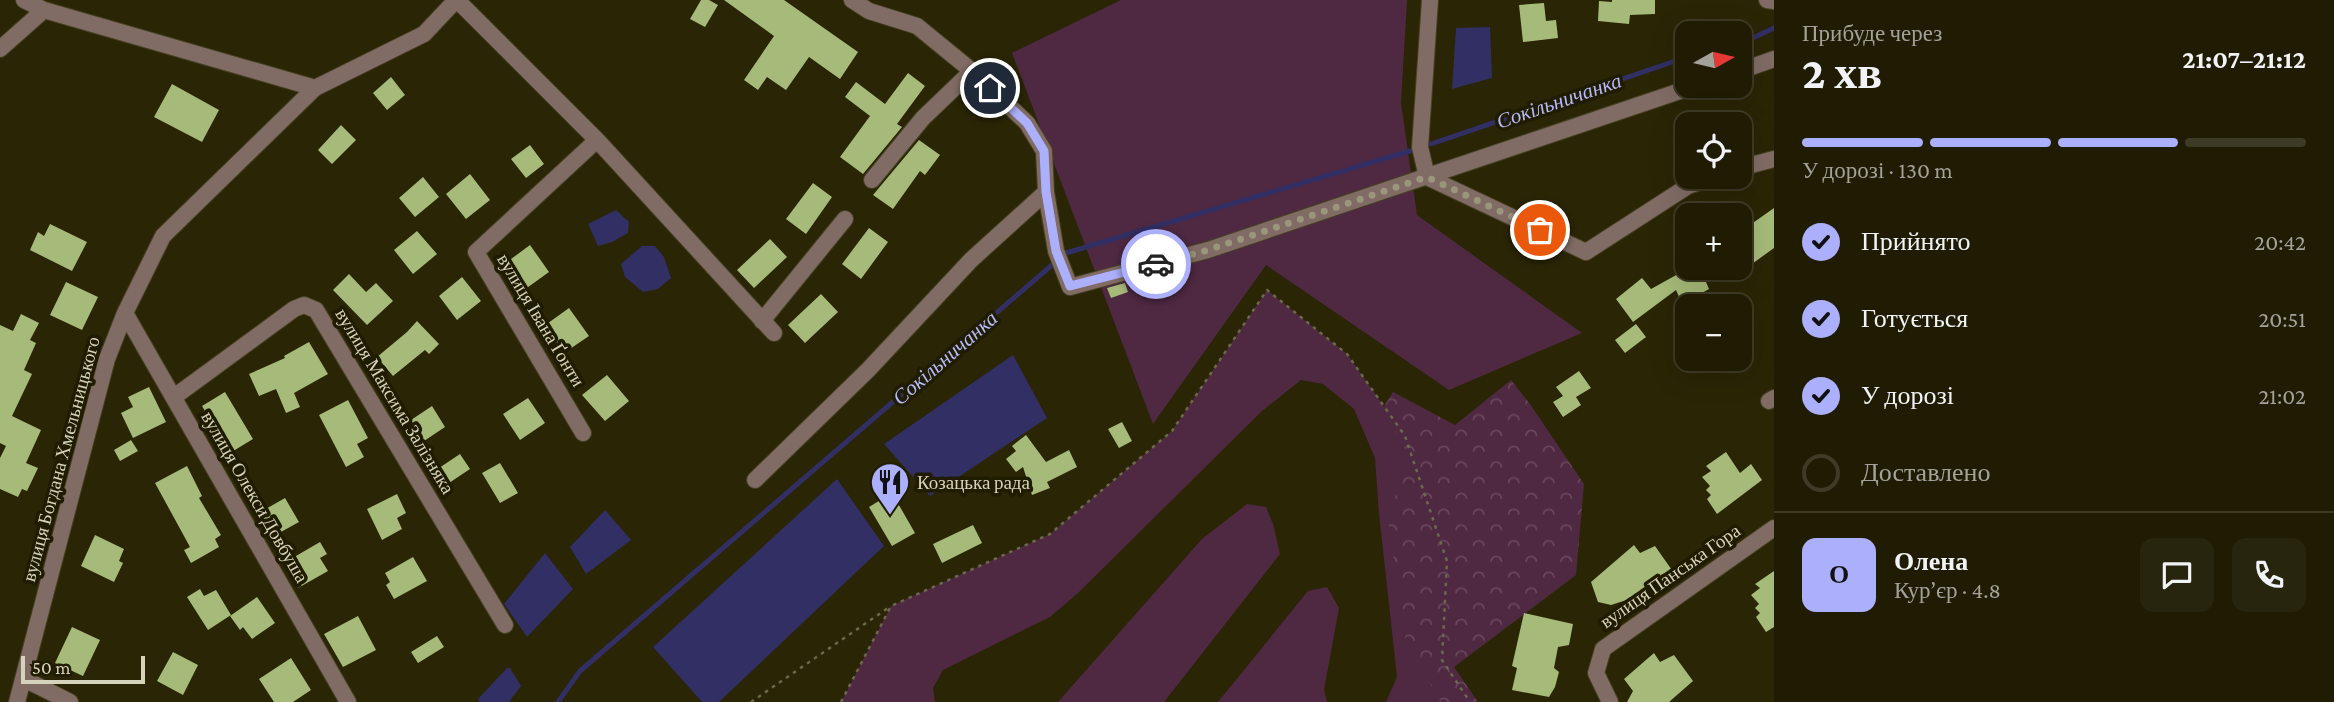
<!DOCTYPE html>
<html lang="uk">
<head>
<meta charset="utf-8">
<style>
  :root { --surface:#201c04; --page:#28250e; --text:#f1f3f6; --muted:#a2a19a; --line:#3d3a26; --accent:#acaffb }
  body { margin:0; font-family:"Crimson Pro",serif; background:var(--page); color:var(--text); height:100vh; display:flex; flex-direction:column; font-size:26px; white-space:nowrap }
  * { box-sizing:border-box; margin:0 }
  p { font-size:23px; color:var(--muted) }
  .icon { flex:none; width:38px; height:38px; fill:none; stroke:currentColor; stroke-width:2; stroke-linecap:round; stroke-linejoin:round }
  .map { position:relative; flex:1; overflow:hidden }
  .side { display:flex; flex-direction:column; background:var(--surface); width:560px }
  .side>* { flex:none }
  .needle { width:46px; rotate:82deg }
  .controls { position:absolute; left:1675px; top:21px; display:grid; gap:14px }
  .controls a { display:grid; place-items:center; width:77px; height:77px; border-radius:14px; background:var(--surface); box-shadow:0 7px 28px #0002,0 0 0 2px var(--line); font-size:35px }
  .scale { position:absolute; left:21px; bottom:18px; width:124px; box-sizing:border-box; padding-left:7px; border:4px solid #d6d3bc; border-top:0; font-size:19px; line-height:24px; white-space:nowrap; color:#d6d3bc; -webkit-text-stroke:5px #201c00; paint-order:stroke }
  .pin { position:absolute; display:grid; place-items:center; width:60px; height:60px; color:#fff; margin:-30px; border:4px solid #fff; border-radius:50%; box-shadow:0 2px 7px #0007 }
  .courier { position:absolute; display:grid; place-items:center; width:70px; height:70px; margin:-35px; border:5px solid #acaffb; border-radius:50%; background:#fff; color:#222; box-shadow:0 2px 9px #0007 }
  .overview em { font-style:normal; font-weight:700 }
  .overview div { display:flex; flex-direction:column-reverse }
  .overview { display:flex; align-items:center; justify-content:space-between; height:119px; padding:0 28px }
  h1 { font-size:46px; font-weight:700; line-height:52px }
  .bar { display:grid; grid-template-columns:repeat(4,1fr); gap:10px 7px; align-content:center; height:84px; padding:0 28px }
  .bar i { height:9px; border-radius:5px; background:var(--line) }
  .bar .selected { background:var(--accent) }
  .bar p { grid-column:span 4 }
  .line { display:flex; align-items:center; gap:18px; padding:0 28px; border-top:2px solid var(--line) }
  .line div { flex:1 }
  .round { display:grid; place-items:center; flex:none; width:74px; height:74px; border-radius:14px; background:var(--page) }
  ol { padding:0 28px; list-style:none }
  li { display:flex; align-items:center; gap:21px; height:77px }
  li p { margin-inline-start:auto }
  li .icon { padding:7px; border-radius:50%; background:var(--accent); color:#111; stroke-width:4 }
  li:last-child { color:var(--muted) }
  li i { width:38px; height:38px; border:4px solid var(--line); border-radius:50% }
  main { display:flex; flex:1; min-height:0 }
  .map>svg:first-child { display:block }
  .grass { fill:#4f2942 }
  .forest { fill:url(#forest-crowns) }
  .water { fill:#312f64 }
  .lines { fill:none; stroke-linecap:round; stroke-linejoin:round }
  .stream { stroke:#312f64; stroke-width:5 }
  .building { fill:#a6ba79 }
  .minor-casing { stroke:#464122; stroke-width:18 }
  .path { stroke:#6c684c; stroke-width:2.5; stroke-dasharray:3.5 5; stroke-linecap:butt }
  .minor { stroke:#806c64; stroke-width:16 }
  .done { stroke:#9a967c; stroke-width:7; stroke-dasharray:0 12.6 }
  .route { stroke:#acaffb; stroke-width:9 }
  .labels { text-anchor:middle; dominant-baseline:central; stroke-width:7; stroke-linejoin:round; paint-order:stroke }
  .street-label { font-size:19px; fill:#d6d3bc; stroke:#201c00 }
  .poi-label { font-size:19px; fill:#d6d3bc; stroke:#201c00; text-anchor:start }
  .water-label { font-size:21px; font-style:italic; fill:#b6b9fd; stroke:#201c00 }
</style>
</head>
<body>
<main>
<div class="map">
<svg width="1774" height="702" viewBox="0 0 1774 702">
  <defs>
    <pattern id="forest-crowns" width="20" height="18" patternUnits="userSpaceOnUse" patternTransform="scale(1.75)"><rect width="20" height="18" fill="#4f2942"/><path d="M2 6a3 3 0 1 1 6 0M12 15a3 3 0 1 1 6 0" fill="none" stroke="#68475b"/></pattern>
  </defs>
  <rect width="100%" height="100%" fill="#2a2505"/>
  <!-- grass -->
  <path class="grass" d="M 1121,0 L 1407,0 L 1401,103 L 1417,215 L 1582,333 L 1449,390 L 1266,265 L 1153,424 L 1012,53 Z
    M 1267,290 L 1347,354 L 1405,436 L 1447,561 L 1442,660 L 1470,702 L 1386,702 L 1397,677 L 1379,514 L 1375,458 L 1354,409 L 1323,384 L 1301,380 L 1262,411 L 1078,593 L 1050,617 L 943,670 L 933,688 L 935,702 L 841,702 L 891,606 L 1050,534 L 1172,431 Z
    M 1247,504 L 1266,507 L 1273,524 L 1280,554 L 1164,702 L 1058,702 L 1202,539 Z
    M 1327,587 L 1339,608 L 1324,690 L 1327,702 L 1218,702 L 1308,591 Z"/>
  <!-- forest -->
  <path class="forest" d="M 1511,380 L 1530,404 L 1584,484 L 1576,575 L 1454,667 L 1478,702 L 1441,702 L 1406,642 L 1387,513 L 1412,462 L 1383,408 L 1393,392 L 1455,425 Z"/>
  <!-- water -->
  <path class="water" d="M 1490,27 L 1492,78 L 1452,89 L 1456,28 Z
    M 616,210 L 629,222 L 628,233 L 612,242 L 598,246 L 588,224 Z
    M 642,246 L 655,246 L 664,257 L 671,278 L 658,289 L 643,292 L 625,277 L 621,264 Z
    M 1013,355 L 1047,418 L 930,496 L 884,444 Z
    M 837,479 L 884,546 L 719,702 L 702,702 L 653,647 Z
    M 605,510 L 631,540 L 586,574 L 570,547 Z
    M 545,553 L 573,589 L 527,637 L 504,604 Z
    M 507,668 L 510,668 L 521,686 L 509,702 L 480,702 L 478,699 Z"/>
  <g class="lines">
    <!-- stream -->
    <path class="stream" d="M 1740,44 L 1774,28
      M 1431,144 L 1687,57
      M 558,702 L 580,671 L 1066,253 L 1410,151"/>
  </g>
  <!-- building -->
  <path class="building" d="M 701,0 L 709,0 L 718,5 L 705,27 L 690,19 Z
    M 724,0 L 784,0 L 858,52 L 840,79 L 809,57 L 786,90 L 767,77 L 758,90 L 744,80 L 774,36 Z
    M 1612,0 L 1655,0 L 1655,14 L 1630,15 L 1629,24 L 1598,21 L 1599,1 L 1612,2 Z
    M 1544,3 L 1546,21 L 1556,20 L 1558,38 L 1523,42 L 1519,5 Z
    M 908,73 L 925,86 L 897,124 L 902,127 L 863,174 L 840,157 L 870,116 L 845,97 L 856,82 L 885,104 Z
    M 391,77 L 405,95 L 387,110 L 373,93 Z
    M 172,84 L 219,110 L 202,142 L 154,117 Z
    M 341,125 L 356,140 L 332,164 L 318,150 Z
    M 919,140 L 940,155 L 925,175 L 920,171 L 893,209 L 873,195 Z
    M 530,145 L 544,164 L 526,178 L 511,159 Z
    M 470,174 L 490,200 L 466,219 L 446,194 Z
    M 423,177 L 439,197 L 415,217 L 399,198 Z
    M 813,183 L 832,197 L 806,234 L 786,219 Z
    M 1774,208 L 1774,248 L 1745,269 L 1740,261 L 1740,232 Z
    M 50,224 L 87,242 L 72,271 L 30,250 L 38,232 L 44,236 Z
    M 869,228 L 888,242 L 861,279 L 842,264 Z
    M 417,231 L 437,254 L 413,274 L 394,250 Z
    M 770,239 L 787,257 L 754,288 L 737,270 Z
    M 530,245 L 549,272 L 524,290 L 507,262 Z
    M 1675,268 L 1734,268 L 1706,282 L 1709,289 L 1691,299 L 1688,294 L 1680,299 L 1676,290 L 1633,322 L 1616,299 L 1642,278 L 1651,289 L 1678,274 Z
    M 349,274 L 366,292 L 376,283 L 393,301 L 367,325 L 333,290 Z
    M 462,277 L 481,301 L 457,320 L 439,296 Z
    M 66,282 L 98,297 L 82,330 L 50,315 Z
    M 1125,283 L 1128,292 L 1111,298 L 1107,288 Z
    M 821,294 L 838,312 L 805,343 L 788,325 Z
    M 569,308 L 589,336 L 564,353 L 544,326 Z
    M 21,314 L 39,323 L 30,340 L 36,343 L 24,370 L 32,374 L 12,416 L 41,430 L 26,463 L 38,468 L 27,491 L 22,489 L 18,497 L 0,489 L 0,458 L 6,446 L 0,443 L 0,325 L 13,331 Z
    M 417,321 L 439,344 L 429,354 L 425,350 L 393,376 L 377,357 L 407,332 Z
    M 1636,324 L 1646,337 L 1625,353 L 1615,340 Z
    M 309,342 L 328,374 L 294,393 L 300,407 L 286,413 L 276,389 L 259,396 L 249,374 L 285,358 L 284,356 Z
    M 1579,371 L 1591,388 L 1576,397 L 1581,405 L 1563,417 L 1553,402 L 1563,396 L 1556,387 Z
    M 607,375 L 629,401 L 605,421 L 582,395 Z
    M 149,387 L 166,422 L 133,438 L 121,413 L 133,407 L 128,397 Z
    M 225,392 L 253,439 L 230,453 L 202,406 Z
    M 528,398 L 545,423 L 520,440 L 503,414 Z
    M 348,400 L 368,438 L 357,444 L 364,457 L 346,467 L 319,415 Z
    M 432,406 L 445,427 L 424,441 L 411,420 Z
    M 1122,422 L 1132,441 L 1119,448 L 1108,429 Z
    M 1026,435 L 1046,462 L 1069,450 L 1077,467 L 1047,482 L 1050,488 L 1032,495 L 1023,467 L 1016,472 L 1006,459 L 1016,451 L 1012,446 Z
    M 131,440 L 138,451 L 120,461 L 114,450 Z
    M 1726,452 L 1740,473 L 1751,464 L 1762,480 L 1717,514 L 1707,499 L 1711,495 L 1706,490 L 1710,486 L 1702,477 L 1711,471 L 1706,466 Z
    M 460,454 L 470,469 L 449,483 L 439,468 Z
    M 500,463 L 518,493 L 500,503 L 482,473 Z
    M 187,466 L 202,496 L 199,498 L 221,535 L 215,539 L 219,547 L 191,563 L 184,550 L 190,547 L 155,483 Z
    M 892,493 L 915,533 L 892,546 L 869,507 Z
    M 397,494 L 406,513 L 397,518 L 402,529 L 382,540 L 367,509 Z
    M 285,498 L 299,522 L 270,538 L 257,514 Z
    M 973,525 L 982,543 L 942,563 L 933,544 Z
    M 95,535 L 124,549 L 119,561 L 123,563 L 114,582 L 81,566 Z
    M 320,542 L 327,554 L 320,558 L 328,571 L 298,588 L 284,563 Z
    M 1634,545 L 1640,553 L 1655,546 L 1674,573 L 1636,597 L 1611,605 L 1598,602 L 1591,582 Z
    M 413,557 L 427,581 L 394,599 L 386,585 L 390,582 L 385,573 Z
    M 1774,571 L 1774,627 L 1766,632 L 1756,617 L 1760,613 L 1755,608 L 1759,604 L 1751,595 L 1760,588 L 1755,584 Z
    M 200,589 L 204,596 L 216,590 L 231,615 L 208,630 L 187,597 Z
    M 257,597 L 275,623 L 252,639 L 243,627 L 240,630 L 230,616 Z
    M 1524,613 L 1573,624 L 1569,645 L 1558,647 L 1554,668 L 1559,672 L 1555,687 L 1549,697 L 1512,690 L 1517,668 L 1512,666 Z
    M 358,616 L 376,650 L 343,667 L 324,634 Z
    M 72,627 L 100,640 L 83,676 L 55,663 Z
    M 437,636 L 444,647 L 418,663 L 411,652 Z
    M 173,652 L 198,665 L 183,695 L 157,681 Z
    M 1654,653 L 1660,662 L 1674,655 L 1693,681 L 1669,702 L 1627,702 L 1633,691 L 1624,679 Z
    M 291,658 L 311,690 L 293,702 L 274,702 L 259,679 Z"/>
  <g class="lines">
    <!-- minor casing -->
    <g class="minor-casing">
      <path id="minor" d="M 24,0 L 44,10
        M 457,0 L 597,140 L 476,252 L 583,433
        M 852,0 L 869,11 L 917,26 L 972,71 L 1027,123 L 1044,151 L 1046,192 L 1056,251 L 1070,287 L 1208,250 L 1695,86
        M 1767,0 L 1774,1
        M 0,49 L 44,10 L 315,88
        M 1740,71 L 1774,59
        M 597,140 L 774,333
        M 1740,168 L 1774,159
        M 1427,177 L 1586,252 L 1688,186 L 1715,177
        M 1427,177 L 1420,147 L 1430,0
        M 872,180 L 923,118 L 972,71
        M 125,313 L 348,702
        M 762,321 L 845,219
        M 174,397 L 294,309 L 304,305 L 316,310 L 505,625
        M 1769,401 L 1774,398
        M 755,480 L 868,370 L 971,260 L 1046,192
        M 24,679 L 70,702
        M 17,702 L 107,359 L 125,313 L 163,236 L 315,88 L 424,34 L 456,0
        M 1610,702 L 1596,673 L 1603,649 L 1774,528"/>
    </g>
    <!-- path -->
    <path class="path" d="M 751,702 L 888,608
      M 841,702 L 891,606 L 1050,534 L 1172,431 L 1267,290 L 1347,354 L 1405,436 L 1447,561 L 1442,660 L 1470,702"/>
    <!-- minor -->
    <use href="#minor" class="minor"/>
  </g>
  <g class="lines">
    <!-- done -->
    <path class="done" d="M 1156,264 L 1208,250 L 1427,177 L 1540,230"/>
    <!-- route -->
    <path class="route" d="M 990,88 L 1027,123 L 1044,151 L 1046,192 L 1056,251 L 1070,286 L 1156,264"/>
  </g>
  <!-- icons -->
  <defs>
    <g id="restaurant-pin" transform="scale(2.0125)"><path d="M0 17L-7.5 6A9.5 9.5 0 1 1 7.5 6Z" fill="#acaffb" stroke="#201c00"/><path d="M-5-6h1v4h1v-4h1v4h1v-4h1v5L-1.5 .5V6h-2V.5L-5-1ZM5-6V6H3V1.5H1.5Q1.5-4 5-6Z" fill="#111"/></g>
  </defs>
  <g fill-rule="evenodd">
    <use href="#restaurant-pin" x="890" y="482"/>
  </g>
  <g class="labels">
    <!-- street labels -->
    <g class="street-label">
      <text transform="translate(541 320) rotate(59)">вулиця Івана Ґонти</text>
      <text transform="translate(395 401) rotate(59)">вулиця Максима Залізняка</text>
      <text transform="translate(61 459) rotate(-75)">вулиця Богдана Хмельницького</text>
      <text transform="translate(255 497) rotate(60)">вулиця Олекси Довбуша</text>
      <text transform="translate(1670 576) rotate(-35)">вулиця Панська Гора</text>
    </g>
    <!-- poi labels -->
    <g class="poi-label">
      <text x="917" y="482">Козацька рада</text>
    </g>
    <!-- water labels -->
    <g class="water-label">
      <text transform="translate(1559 101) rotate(-19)">Сокільничанка</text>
      <text transform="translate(945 358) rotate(-41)">Сокільничанка</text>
    </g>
  </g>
</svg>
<div class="controls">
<a><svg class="needle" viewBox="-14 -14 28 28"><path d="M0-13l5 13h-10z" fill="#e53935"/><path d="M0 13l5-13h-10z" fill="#a2a19a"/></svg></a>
<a><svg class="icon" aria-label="locate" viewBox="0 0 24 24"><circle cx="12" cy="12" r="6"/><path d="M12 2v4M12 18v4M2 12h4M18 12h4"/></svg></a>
<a>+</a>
<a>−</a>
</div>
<div class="scale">50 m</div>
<div class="pin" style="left:1540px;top:230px;background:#ea580c"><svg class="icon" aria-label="bag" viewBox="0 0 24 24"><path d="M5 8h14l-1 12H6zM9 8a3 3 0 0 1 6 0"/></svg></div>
<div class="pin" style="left:990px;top:88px;background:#1f2937"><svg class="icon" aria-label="home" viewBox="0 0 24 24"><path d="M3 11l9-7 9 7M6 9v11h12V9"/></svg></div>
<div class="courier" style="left:1156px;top:264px"><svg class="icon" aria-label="car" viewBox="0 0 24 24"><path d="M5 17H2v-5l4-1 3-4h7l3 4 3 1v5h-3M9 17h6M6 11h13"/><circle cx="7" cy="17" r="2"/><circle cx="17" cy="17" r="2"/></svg></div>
</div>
<section class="side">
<div class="overview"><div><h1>2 хв</h1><p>Прибуде через</p></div><em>21:07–21:12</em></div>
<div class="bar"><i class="selected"></i><i class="selected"></i><i class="selected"></i><i></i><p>У дорозі · 130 m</p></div>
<ol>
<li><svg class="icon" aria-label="check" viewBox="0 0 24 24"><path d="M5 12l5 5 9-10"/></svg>Прийнято<p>20:42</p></li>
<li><svg class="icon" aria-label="check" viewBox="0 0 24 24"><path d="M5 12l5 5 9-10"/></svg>Готується<p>20:51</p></li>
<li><svg class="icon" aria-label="check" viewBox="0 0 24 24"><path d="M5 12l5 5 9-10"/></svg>У дорозі<p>21:02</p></li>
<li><i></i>Доставлено</li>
</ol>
<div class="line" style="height:126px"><b class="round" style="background:var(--accent);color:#111">О</b><div><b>Олена</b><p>Кур’єр · 4.8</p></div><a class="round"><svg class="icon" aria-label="chat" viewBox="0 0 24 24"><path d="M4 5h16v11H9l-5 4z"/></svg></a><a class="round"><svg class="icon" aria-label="phone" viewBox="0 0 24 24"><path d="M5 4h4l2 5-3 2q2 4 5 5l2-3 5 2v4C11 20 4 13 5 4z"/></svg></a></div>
</section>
</main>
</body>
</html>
